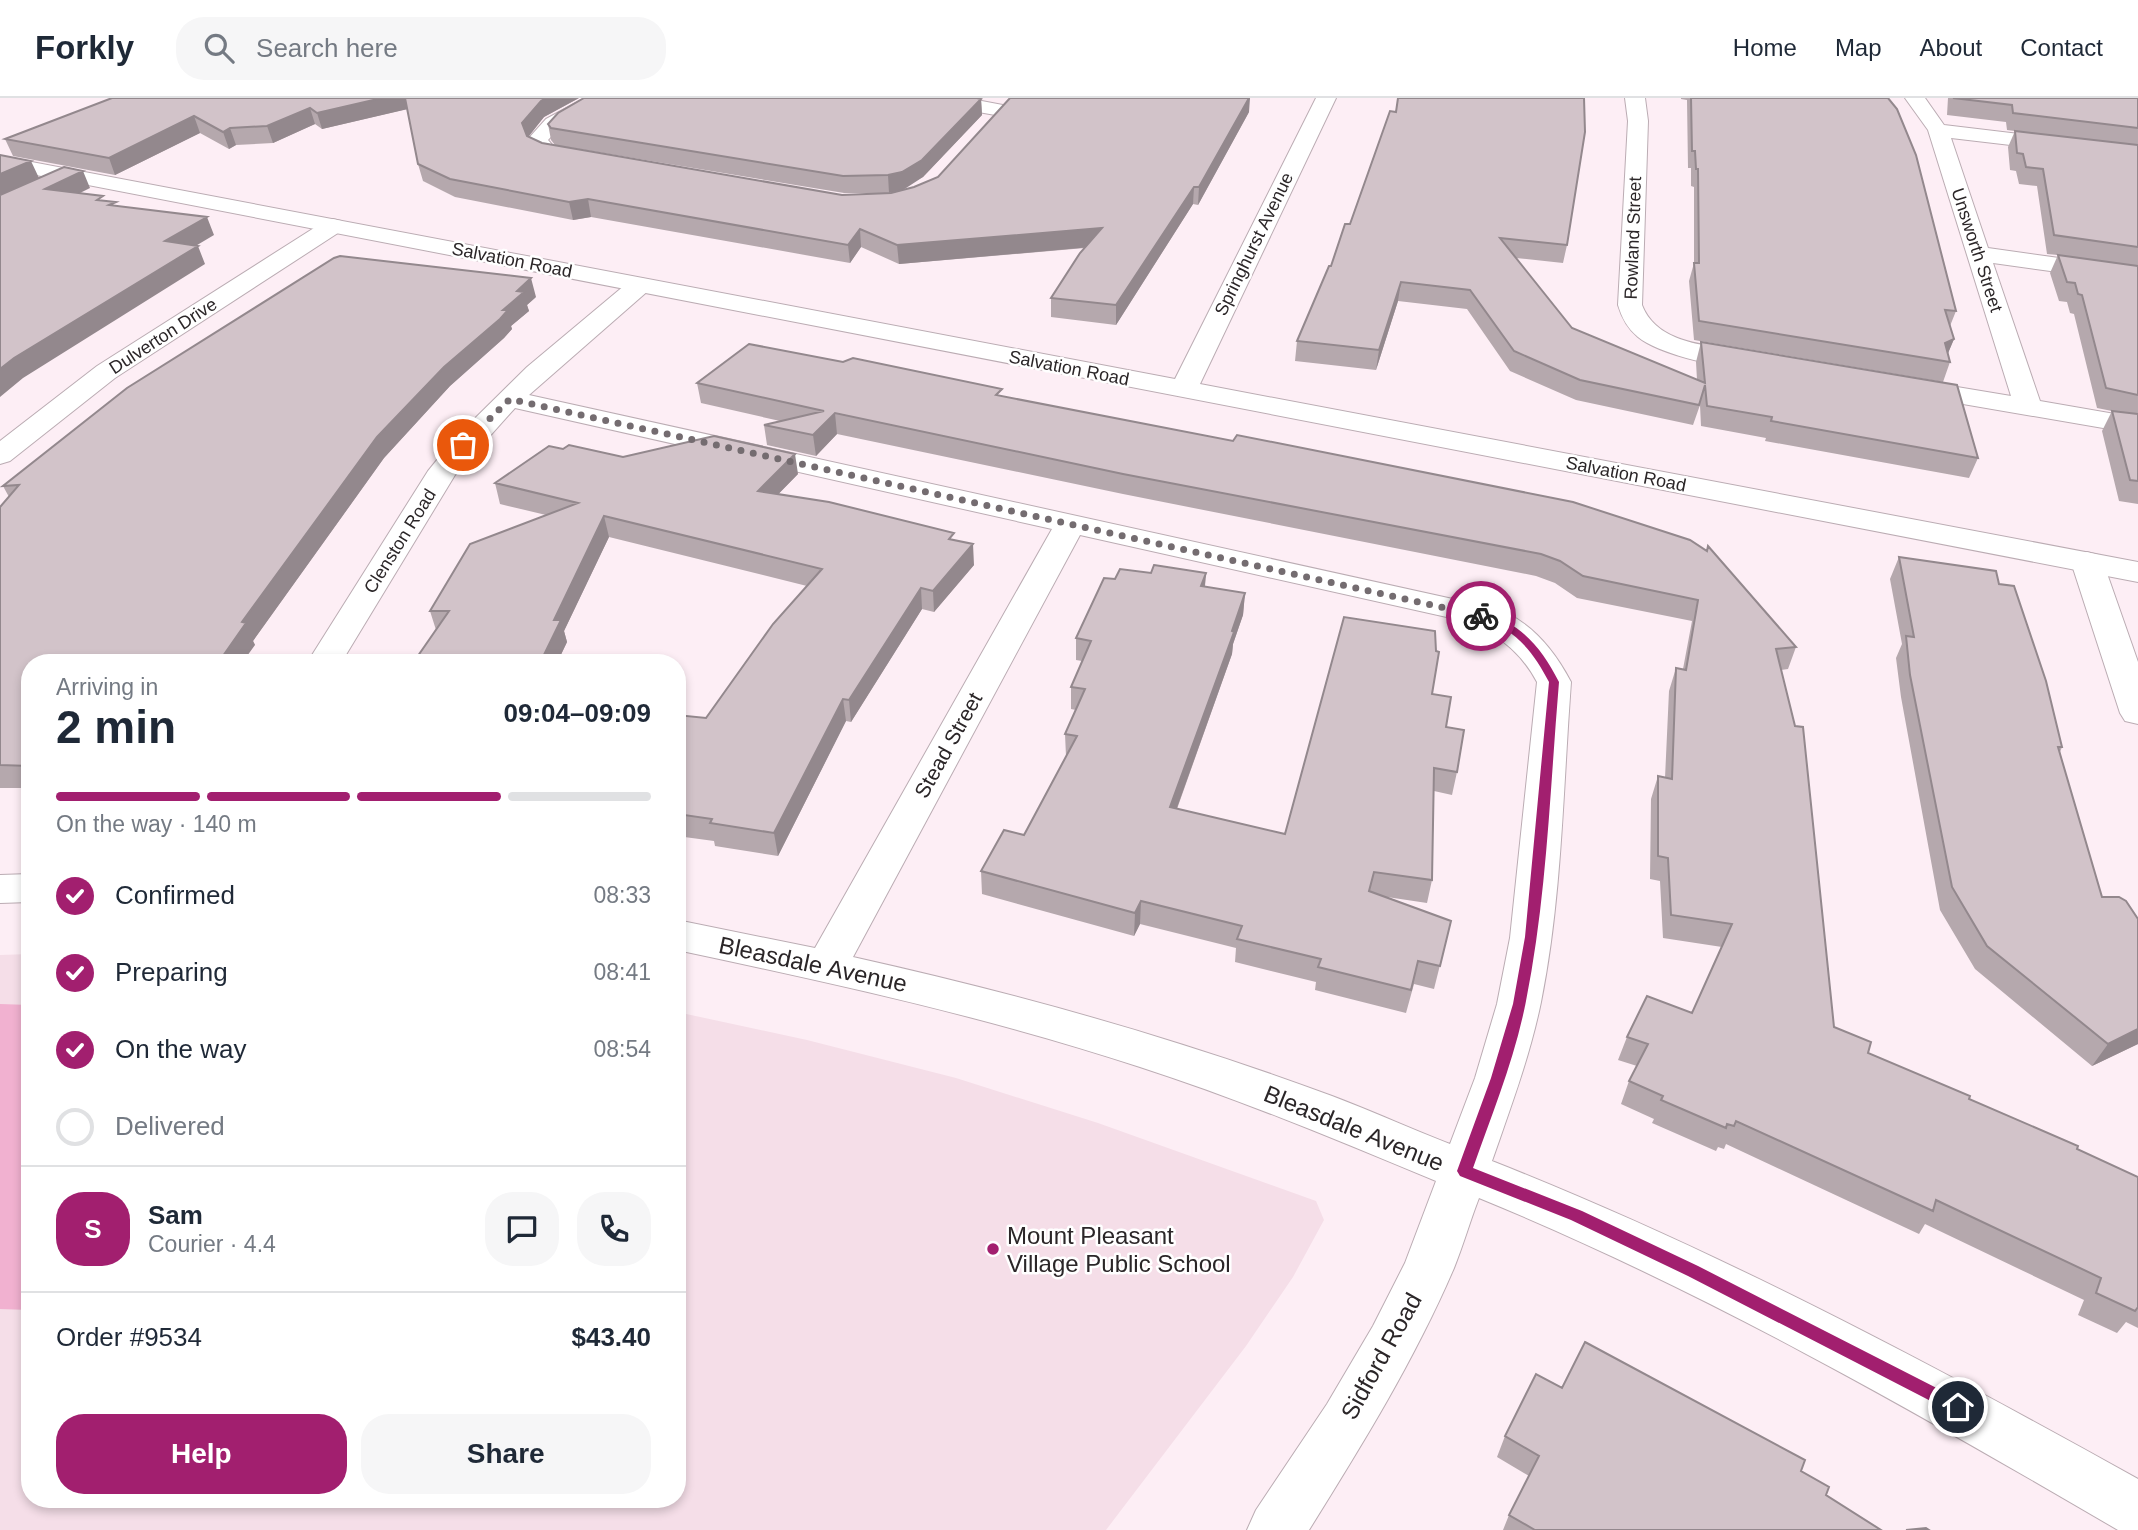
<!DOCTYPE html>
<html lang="en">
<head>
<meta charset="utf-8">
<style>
  :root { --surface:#fff; --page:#f6f6f7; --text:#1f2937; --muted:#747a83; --line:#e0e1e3; --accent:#a21f6f }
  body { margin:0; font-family:Helvetica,sans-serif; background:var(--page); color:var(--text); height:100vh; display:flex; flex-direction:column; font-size:26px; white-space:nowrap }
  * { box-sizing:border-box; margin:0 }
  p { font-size:23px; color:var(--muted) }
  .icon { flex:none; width:38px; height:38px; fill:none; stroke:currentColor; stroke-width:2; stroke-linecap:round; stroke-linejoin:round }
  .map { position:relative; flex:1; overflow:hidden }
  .panel { position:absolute; left:21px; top:556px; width:665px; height:854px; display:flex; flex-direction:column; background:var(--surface); border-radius:28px; box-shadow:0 4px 10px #0003 }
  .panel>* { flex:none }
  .pin { position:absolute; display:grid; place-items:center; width:60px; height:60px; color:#fff; margin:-30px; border:4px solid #fff; border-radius:50%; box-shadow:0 2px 7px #0007 }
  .courier { position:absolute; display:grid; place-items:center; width:70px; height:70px; margin:-35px; border:5px solid #a21f6f; border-radius:50%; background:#fff; color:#222; box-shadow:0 2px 9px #0007 }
  .summary em { font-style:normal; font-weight:700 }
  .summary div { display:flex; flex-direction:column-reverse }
  .summary { display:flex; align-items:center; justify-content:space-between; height:119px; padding:0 35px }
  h1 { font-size:46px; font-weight:700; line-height:52px }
  .bar { display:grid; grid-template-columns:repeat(4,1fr); gap:10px 7px; align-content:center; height:84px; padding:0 35px }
  .bar i { height:9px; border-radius:5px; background:var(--line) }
  .bar .selected { background:var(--accent) }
  .bar p { grid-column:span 4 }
  .line { display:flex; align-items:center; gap:18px; padding:0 35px; border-top:2px solid var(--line) }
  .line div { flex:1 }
  .round { display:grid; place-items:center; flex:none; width:74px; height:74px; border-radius:28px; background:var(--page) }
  ol { padding:0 35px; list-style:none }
  li { display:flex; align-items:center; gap:21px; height:77px }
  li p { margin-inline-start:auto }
  li .icon { padding:7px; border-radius:50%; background:var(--accent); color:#fff; stroke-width:4 }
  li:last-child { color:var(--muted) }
  li i { width:38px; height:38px; border:4px solid var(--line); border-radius:50% }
  .cta { display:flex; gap:14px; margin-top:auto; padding:14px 35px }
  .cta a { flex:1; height:80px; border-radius:28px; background:var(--accent); color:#fff; font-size:28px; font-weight:700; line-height:80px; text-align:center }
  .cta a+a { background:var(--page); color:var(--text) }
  header { display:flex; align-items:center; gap:42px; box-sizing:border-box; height:98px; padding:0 35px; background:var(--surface); border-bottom:2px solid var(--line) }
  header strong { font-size:33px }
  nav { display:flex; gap:38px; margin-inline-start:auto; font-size:24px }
  .search { width:490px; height:63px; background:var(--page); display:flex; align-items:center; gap:18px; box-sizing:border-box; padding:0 24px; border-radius:28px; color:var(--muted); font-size:26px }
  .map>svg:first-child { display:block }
  .built { fill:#f5dee8 }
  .green { fill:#f1b1d0 }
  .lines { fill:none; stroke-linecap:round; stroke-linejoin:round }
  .minor-casing { stroke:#bbacb3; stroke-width:2 }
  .tertiary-casing { stroke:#bbacb3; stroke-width:2 }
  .minor { fill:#fff; fill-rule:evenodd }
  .tertiary { fill:#fff; fill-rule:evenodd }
  .wall { fill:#b5a8ad }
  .shaded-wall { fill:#93888d }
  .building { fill:#d2c3c9; stroke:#93888d; stroke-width:2 }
  .route { fill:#a21f6f }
  .done { stroke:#746c70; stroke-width:7; stroke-dasharray:0 12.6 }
  .poi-dot { fill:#a21f6f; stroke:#fff; stroke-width:2.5 }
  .labels { text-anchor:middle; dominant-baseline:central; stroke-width:5; stroke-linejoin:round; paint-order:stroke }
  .far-street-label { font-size:18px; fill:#2b2628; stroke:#fff }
  .street-label { font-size:21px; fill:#2b2628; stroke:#fff }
  .near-street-label { font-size:24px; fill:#2b2628; stroke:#fff }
  .near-poi-label { font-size:24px; fill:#2b2628; stroke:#fff; text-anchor:start }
</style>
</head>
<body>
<header>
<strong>Forkly</strong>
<div class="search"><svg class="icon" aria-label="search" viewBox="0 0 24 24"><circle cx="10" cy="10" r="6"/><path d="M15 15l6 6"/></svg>Search here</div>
<nav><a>Home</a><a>Map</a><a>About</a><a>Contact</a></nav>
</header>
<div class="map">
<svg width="2138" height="1432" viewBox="0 0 2138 1432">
  <rect width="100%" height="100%" fill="#fdeef5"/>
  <!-- built -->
  <path class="built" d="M 30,856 L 30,1402 L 677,1402 L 677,914 L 807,942 L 956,980 L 1098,1025 L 1316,1103 L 1324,1122 L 1293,1179 L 1246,1248 L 1106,1432 L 0,1432 L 0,857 Z"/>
  <!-- green -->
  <path class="green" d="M 0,906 L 30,907 L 30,1212 L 0,1211 Z"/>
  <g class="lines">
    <!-- minor casing -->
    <g class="minor-casing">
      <path id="minor" d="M 585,0 L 610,0 L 560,29 L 548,42 L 554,49 L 590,57 L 594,61 L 590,65 C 574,70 545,63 532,52 L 528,41 L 546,21 Z
        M 923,0 L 966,0 L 1008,8 L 1011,12 L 1001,18 L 933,6 Z
        M 1625,0 L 1645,0 L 1648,23 L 1642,207 C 1659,251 1720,247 1758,256 L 1762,262 L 1758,268 C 1731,274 1660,257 1638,239 C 1627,230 1622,220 1618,207 L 1628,23 Z
        M 1905,0 L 1925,0 L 1944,27 L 2138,50 L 2138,62 L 1951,40 L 1988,150 L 2138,171 L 2138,185 L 1993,165 L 2040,303 L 2138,320 L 2138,336 L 1899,295 L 1895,289 L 1899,283 L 1909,281 L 2011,298 L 1928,32 Z
        M 333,121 L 341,123 L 344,128 L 341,133 L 115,280 L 10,363 L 0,366 L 0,343 L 97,268 L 325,123 Z
        M 640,180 L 649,182 L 652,187 L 649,192 L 529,297 L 1489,509 C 1528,519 1553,550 1571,584 C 1563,690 1562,800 1541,904 C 1530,958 1510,1011 1492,1063 C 1715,1151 1928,1264 2138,1381 L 2138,1432 L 2118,1432 C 1911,1311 1701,1191 1479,1100 C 1470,1123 1463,1148 1454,1170 C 1414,1263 1362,1347 1309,1432 L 1247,1432 L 1256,1412 L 1327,1306 L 1373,1228 L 1405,1165 L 1436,1083 C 1337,1042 1242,1002 1140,969 C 988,919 833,885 677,852 L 677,822 L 815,850 L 1052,431 L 515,310 L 455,377 L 341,565 L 307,565 L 428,373 L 454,341 L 527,269 L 631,182 ZM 1080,437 L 1478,526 C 1504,543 1522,556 1537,584 L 1510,840 L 1497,906 L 1475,980 L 1450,1046 C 1411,1031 1372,1013 1332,998 C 1176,940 1015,895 853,859 Z
        M 2087,454 L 2098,457 L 2103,464 L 2138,564 L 2138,626 L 2125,623 L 2120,615 L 2071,464 L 2076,457 Z
        M 30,776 L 30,804 L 0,805 L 0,777 Z"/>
    </g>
    <!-- tertiary casing -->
    <g class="tertiary-casing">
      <path id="tertiary" d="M 1316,0 L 1336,0 L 1200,286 L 2138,464 L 2138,484 L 0,70 L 0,58 L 1175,281 Z"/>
    </g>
    <!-- minor -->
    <use href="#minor" class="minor"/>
    <!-- tertiary -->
    <use href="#tertiary" class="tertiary"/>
  </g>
  <!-- wall -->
  <path class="wall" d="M 112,0 L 579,0 L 544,19 L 528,38 L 542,45 L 842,97 L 891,95 L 1249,14 L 1198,107 L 1193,106 L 1116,227 L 1051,219 L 1051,200 L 1085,150 L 899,166 L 861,149 L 850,165 L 591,119 L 573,122 L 455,99 L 423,83 L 418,66 L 407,11 L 322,31 L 315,26 L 273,45 L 236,47 L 229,51 L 200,35 L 115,77 L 13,58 L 5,41 Z
    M 1681,0 L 1888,0 L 1956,213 L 1950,228 L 1954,241 L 1948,255 L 1950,264 L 1943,284 L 1694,242 L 1689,183 L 1694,165 L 1694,89 L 1691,88 L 1691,70 L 1688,70 L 1687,2 L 1681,1 Z
    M 1948,0 L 2138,0 L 2138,406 L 2119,403 L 2102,333 L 2112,313 L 2097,310 L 2074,216 L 2070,215 L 2067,204 L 2059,203 L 2050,175 L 2058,157 L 2047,156 L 2037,88 L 2019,86 L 2016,73 L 2010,72 L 2008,49 L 2015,33 L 2007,32 L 2006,24 L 1947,17 Z
    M 981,1 L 982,17 L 923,79 L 889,95 L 844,95 L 555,47 L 551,42 L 548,26 Z
    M 1390,13 L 1567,147 L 1563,165 L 1516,160 L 1572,230 L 1697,282 L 1696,264 L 1701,244 L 1978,360 L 1969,380 L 1765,343 L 1766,340 L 1701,328 L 1700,307 L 1693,327 L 1576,302 L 1510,273 L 1467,211 L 1398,203 L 1376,272 L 1295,263 L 1297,243 L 1350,126 Z
    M 536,199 L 527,207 L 529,213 L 511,228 L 512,231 L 504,240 L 450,288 L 384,360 L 253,543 L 255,547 L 30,565 L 30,690 L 0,690 L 0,409 L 9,399 L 3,388 Z
    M 697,285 L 1002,298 L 1707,453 L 1708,448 L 1796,549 L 1788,571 L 1781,572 L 1834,929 L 1868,955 L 2138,1079 L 2138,1230 L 2126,1224 L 2117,1235 L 2078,1217 L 2084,1202 L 1925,1126 L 1919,1136 L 1726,1046 L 1724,1051 L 1718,1049 L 1716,1053 L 1652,1025 L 1654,1021 L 1621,1006 L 1629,983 L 1637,968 L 1618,962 L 1627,939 L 1692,915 L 1722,849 L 1663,840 L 1660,783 L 1650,781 L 1651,701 L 1658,678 L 1665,680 L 1669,593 L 1676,570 L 1683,571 L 1692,523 L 1577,500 L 1555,485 L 1536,478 L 1123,396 L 837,336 L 816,358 L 767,347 L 764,327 L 780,323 L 701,305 Z
    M 563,351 L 623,359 L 798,376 L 778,396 L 954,442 L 974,467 L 934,514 L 922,511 L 851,624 L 846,623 L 778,758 L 715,748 L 714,743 L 677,738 L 677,617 L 706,620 L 807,488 L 609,439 L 564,533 L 567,544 L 557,565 L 413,565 L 436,532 L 430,513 L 546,417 L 500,406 L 495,385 Z
    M 1899,459 L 1999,486 L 2062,649 L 2060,654 L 2138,946 L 2092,968 L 1975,871 L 1940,812 L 1901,599 L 1896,560 L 1902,546 L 1890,481 Z
    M 1151,475 L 1206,475 L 1205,489 L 1245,495 L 1243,517 L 1233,546 L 1232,556 L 1177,711 L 1285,736 L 1432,596 L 1446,629 L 1457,674 L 1452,697 L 1434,693 L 1432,782 L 1427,805 L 1387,799 L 1451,823 L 1434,891 L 1414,886 L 1406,915 L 1315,892 L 1316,884 L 1235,864 L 1236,850 L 1140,826 L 1134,838 L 982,796 L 981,773 L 1024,737 L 1066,658 L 1065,636 L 1076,612 L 1071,611 L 1071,589 L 1082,563 L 1076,562 L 1076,540 L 1115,481 Z
    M 1562,1290 L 1801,1373 L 1826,1397 L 1881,1432 L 1503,1432 L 1509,1417 L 1529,1378 L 1497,1359 L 1505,1338 Z"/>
  <!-- shaded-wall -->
  <path class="shaded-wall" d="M 382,0 L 406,0 L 408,11 L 322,31 L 317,15 Z
    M 546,0 L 579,0 L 544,19 L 526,42 L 522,25 L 541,3 Z
    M 1241,0 L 1250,0 L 1249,14 L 1198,107 L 1199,89 Z
    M 981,1 L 982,17 L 923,79 L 903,92 L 889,95 L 888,77 Z
    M 310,10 L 315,26 L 273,45 L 267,28 Z
    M 194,18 L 200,35 L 115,77 L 109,60 Z
    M 230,30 L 236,47 L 229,51 L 223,34 Z
    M 31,63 L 39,80 L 0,97 L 0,76 Z
    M 83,73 L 90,90 L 52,109 L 45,91 Z
    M 1194,89 L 1193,106 L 1116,227 L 1116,207 Z
    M 588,101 L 591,119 L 573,122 L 569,104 Z
    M 207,119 L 214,137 L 172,162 L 165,143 Z
    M 1102,130 L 1102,148 L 899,166 L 897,147 Z
    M 860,131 L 861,149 L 850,165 L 848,147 Z
    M 198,148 L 205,166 L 23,280 L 0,299 L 0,271 L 14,260 Z
    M 531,180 L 536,199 L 527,207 L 529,213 L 511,228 L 512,231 L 504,240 L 450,288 L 384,360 L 253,543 L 255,547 L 242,565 L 218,565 L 242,524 L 377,339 L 444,269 L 503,212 L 517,193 Z
    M 1401,184 L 1398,203 L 1376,272 L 1379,252 Z
    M 1954,241 L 1946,260 L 1945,245 Z
    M 835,315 L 837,336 L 816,358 L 813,337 Z
    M 795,356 L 798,376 L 761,414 L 758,393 Z
    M 604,418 L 609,439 L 564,533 L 567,544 L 557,565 L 540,565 L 554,522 Z
    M 973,446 L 974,467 L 934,514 L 933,493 Z
    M 1206,475 L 1204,496 L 1201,488 Z
    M 921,490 L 922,511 L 851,624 L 849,602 Z
    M 1245,495 L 1243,517 L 1233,546 L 1232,556 L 1169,732 L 1170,709 Z
    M 843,601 L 846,623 L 778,758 L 774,735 Z
    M 1141,803 L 1140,826 L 1134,838 L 1135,815 Z
    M 2138,931 L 2138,946 L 2092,968 L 2108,946 Z"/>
  <!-- building -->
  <path class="building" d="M 112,0 L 382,0 L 317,15 L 310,10 L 267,28 L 230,30 L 223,34 L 194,18 L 109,60 L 5,41 Z
    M 405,0 L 546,0 L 541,3 L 522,25 L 527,38 L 542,45 L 842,97 L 891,95 L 914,89 L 938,79 L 1010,0 L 1249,0 L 1199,89 L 1194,89 L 1116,207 L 1051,200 L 1080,155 L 1102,130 L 897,147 L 860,131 L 848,147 L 588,101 L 569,104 L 450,81 L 418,66 Z
    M 584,0 L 977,0 L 981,1 L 922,62 L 902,74 L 888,77 L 843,78 L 551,30 L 548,26 L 558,15 Z
    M 1398,0 L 1584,0 L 1585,34 L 1567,147 L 1500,140 L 1572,230 L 1705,285 L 1701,244 L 1957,287 L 1978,360 L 1771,323 L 1772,319 L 1707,308 L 1705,287 L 1699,307 L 1580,282 L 1514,253 L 1470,192 L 1401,184 L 1379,252 L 1297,243 L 1329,168 L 1331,168 L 1345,126 L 1350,126 L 1390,13 L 1396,14 Z
    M 1691,0 L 1888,0 L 1897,11 L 1916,57 L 1956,213 L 1945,212 L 1954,241 L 1945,245 L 1950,264 L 1699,223 L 1694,165 L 1699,165 L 1698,71 L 1696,71 L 1695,53 L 1692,53 Z
    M 1953,0 L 2138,0 L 2138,30 L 2013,15 L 2012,7 Z
    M 2015,33 L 2138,47 L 2138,149 L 2054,137 L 2043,71 L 2026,69 L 2023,56 L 2017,55 Z
    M 0,57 L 31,63 L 0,76 Z
    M 64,69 L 83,73 L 45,91 L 103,98 L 97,102 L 116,104 L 109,107 L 207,119 L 165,143 L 198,148 L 14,260 L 0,271 L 0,97 Z
    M 2058,157 L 2138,168 L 2138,297 L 2106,290 L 2082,197 L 2078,196 L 2075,185 L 2067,184 Z
    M 340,158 L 531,180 L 517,193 L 524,194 L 503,212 L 508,212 L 500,221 L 444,269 L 377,339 L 242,524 L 246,525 L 218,565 L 30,565 L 30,668 L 0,667 L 0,409 L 19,387 L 3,388 L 127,290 L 334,160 Z
    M 749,246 L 843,264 L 853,260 L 1002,291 L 996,297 L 1233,343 L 1237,337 L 1573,404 L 1690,442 L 1707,453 L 1708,448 L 1796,549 L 1776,551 L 1795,628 L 1803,629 L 1834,929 L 1871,944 L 1868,955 L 1970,998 L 1969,1001 L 2078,1048 L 2077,1051 L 2138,1079 L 2138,1209 L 2135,1213 L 2096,1195 L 2101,1180 L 1936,1102 L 1933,1113 L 1736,1023 L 1734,1028 L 1727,1026 L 1726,1030 L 1661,1002 L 1663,998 L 1629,983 L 1648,946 L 1627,939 L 1647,898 L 1692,915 L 1732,826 L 1671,817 L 1668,760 L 1658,758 L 1658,678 L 1672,681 L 1676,570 L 1686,572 L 1698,502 L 1583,478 L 1560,463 L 1541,456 L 1123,376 L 835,315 L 813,337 L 764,327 L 824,313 L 697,285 Z
    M 2112,313 L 2138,316 L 2138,383 L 2130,382 Z
    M 714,338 L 795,356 L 758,393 L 829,404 L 954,435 L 949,441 L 973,446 L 933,493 L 921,490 L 849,602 L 843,601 L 774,735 L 710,725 L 712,721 L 677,716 L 677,617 L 706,620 L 773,526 L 822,471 L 604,418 L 554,522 L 561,522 L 540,565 L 413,565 L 449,513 L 430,513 L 470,446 L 578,405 L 495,385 L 549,348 L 563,351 L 569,347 L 623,359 Z
    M 1899,459 L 1996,473 L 1999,486 L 2014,488 L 2046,583 L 2062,649 L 2058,649 L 2102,799 L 2119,799 L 2126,803 L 2138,821 L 2138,931 L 2108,946 L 1987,848 L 1952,789 L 1910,577 L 1906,538 L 1914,539 Z
    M 1154,467 L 1206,475 L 1201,488 L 1245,495 L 1232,533 L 1234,534 L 1170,709 L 1285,736 L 1344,519 L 1435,533 L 1436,553 L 1439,554 L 1432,596 L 1451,599 L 1446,629 L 1464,632 L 1457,674 L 1434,670 L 1432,782 L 1374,774 L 1369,793 L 1451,823 L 1440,868 L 1418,863 L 1411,892 L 1318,869 L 1321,861 L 1237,841 L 1242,828 L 1141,803 L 1135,815 L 981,773 L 1004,732 L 1024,737 L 1077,638 L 1065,636 L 1085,591 L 1071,589 L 1091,543 L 1076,540 L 1104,480 L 1115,481 L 1120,471 L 1151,475 Z
    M 1585,1244 L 1805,1362 L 1801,1373 L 1829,1389 L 1826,1397 L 1881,1432 L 1535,1432 L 1509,1417 L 1539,1358 L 1505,1338 L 1536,1276 L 1562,1290 Z
    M 1926,1430 L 1929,1432 L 1906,1432 Z"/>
  <!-- route -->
  <path class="route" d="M 1481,515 C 1520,523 1542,550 1559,584 C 1550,690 1547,798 1526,903 C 1515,960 1492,1016 1473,1070 L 1582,1113 L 1698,1168 L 1964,1304 L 1966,1309 L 1964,1314 L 1958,1317 L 1952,1314 L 1688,1178 L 1571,1122 L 1460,1078 L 1457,1073 L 1491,980 L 1513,906 L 1525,839 L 1549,584 C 1533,553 1513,528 1477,520 L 1477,516 Z"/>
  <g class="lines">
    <!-- done -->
    <path class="done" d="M 463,347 L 510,301 L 1481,518"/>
  </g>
  <!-- markers -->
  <circle class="poi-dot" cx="993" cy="1151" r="7"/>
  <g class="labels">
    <!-- far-street labels -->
    <g class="far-street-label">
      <text transform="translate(1633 140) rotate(-88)">Rowland Street</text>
      <text transform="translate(1254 146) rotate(-64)">Springhurst Avenue</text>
      <text transform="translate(1977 152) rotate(72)">Unsworth Street</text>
      <text transform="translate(512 162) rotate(11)">Salvation Road</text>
      <text transform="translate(163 238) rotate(-33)">Dulverton Drive</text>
      <text transform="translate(1069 270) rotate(11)">Salvation Road</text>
      <text transform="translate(1626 376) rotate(11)">Salvation Road</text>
      <text transform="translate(400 443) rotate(-58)">Clenston Road</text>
    </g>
    <!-- street labels -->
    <g class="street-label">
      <text transform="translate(948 647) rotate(-61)">Stead Street</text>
    </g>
    <!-- near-street labels -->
    <g class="near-street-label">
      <text transform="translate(813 866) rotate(12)">Bleasdale Avenue</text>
      <text transform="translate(1354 1030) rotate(22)">Bleasdale Avenue</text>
      <text transform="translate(1381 1258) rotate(-61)">Sidford Road</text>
    </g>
    <!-- near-poi labels -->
    <g class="near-poi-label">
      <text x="1007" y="1137">Mount Pleasant<tspan x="1007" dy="28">Village Public School</tspan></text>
    </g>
  </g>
</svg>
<div class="pin" style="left:463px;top:347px;background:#ea580c"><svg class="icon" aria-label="bag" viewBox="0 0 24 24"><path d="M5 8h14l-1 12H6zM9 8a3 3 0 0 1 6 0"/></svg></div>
<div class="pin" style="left:1958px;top:1309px;background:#1f2937"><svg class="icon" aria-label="home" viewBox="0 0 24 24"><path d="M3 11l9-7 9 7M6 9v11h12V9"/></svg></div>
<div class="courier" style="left:1481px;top:518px"><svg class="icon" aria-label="bike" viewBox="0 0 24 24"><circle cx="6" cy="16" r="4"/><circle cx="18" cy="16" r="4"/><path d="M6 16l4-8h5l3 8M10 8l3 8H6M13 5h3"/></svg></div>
<section class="panel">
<div class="summary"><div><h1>2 min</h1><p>Arriving in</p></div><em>09:04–09:09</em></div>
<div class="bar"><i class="selected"></i><i class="selected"></i><i class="selected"></i><i></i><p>On the way · 140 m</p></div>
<ol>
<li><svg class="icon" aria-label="check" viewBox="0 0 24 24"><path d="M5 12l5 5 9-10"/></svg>Confirmed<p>08:33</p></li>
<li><svg class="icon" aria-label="check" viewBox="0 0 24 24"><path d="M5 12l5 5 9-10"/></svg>Preparing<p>08:41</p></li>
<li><svg class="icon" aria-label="check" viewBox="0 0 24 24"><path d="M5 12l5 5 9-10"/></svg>On the way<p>08:54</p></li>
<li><i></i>Delivered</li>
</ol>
<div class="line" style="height:126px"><b class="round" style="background:var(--accent);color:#fff">S</b><div><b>Sam</b><p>Courier · 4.4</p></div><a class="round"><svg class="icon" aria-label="chat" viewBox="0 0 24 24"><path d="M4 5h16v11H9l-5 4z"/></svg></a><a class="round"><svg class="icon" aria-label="phone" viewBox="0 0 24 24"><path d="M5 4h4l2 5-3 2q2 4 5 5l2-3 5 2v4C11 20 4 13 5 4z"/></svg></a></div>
<div class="line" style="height:91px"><div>Order #9534</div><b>$43.40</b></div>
<div class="cta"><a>Help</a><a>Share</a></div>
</section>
</div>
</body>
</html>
